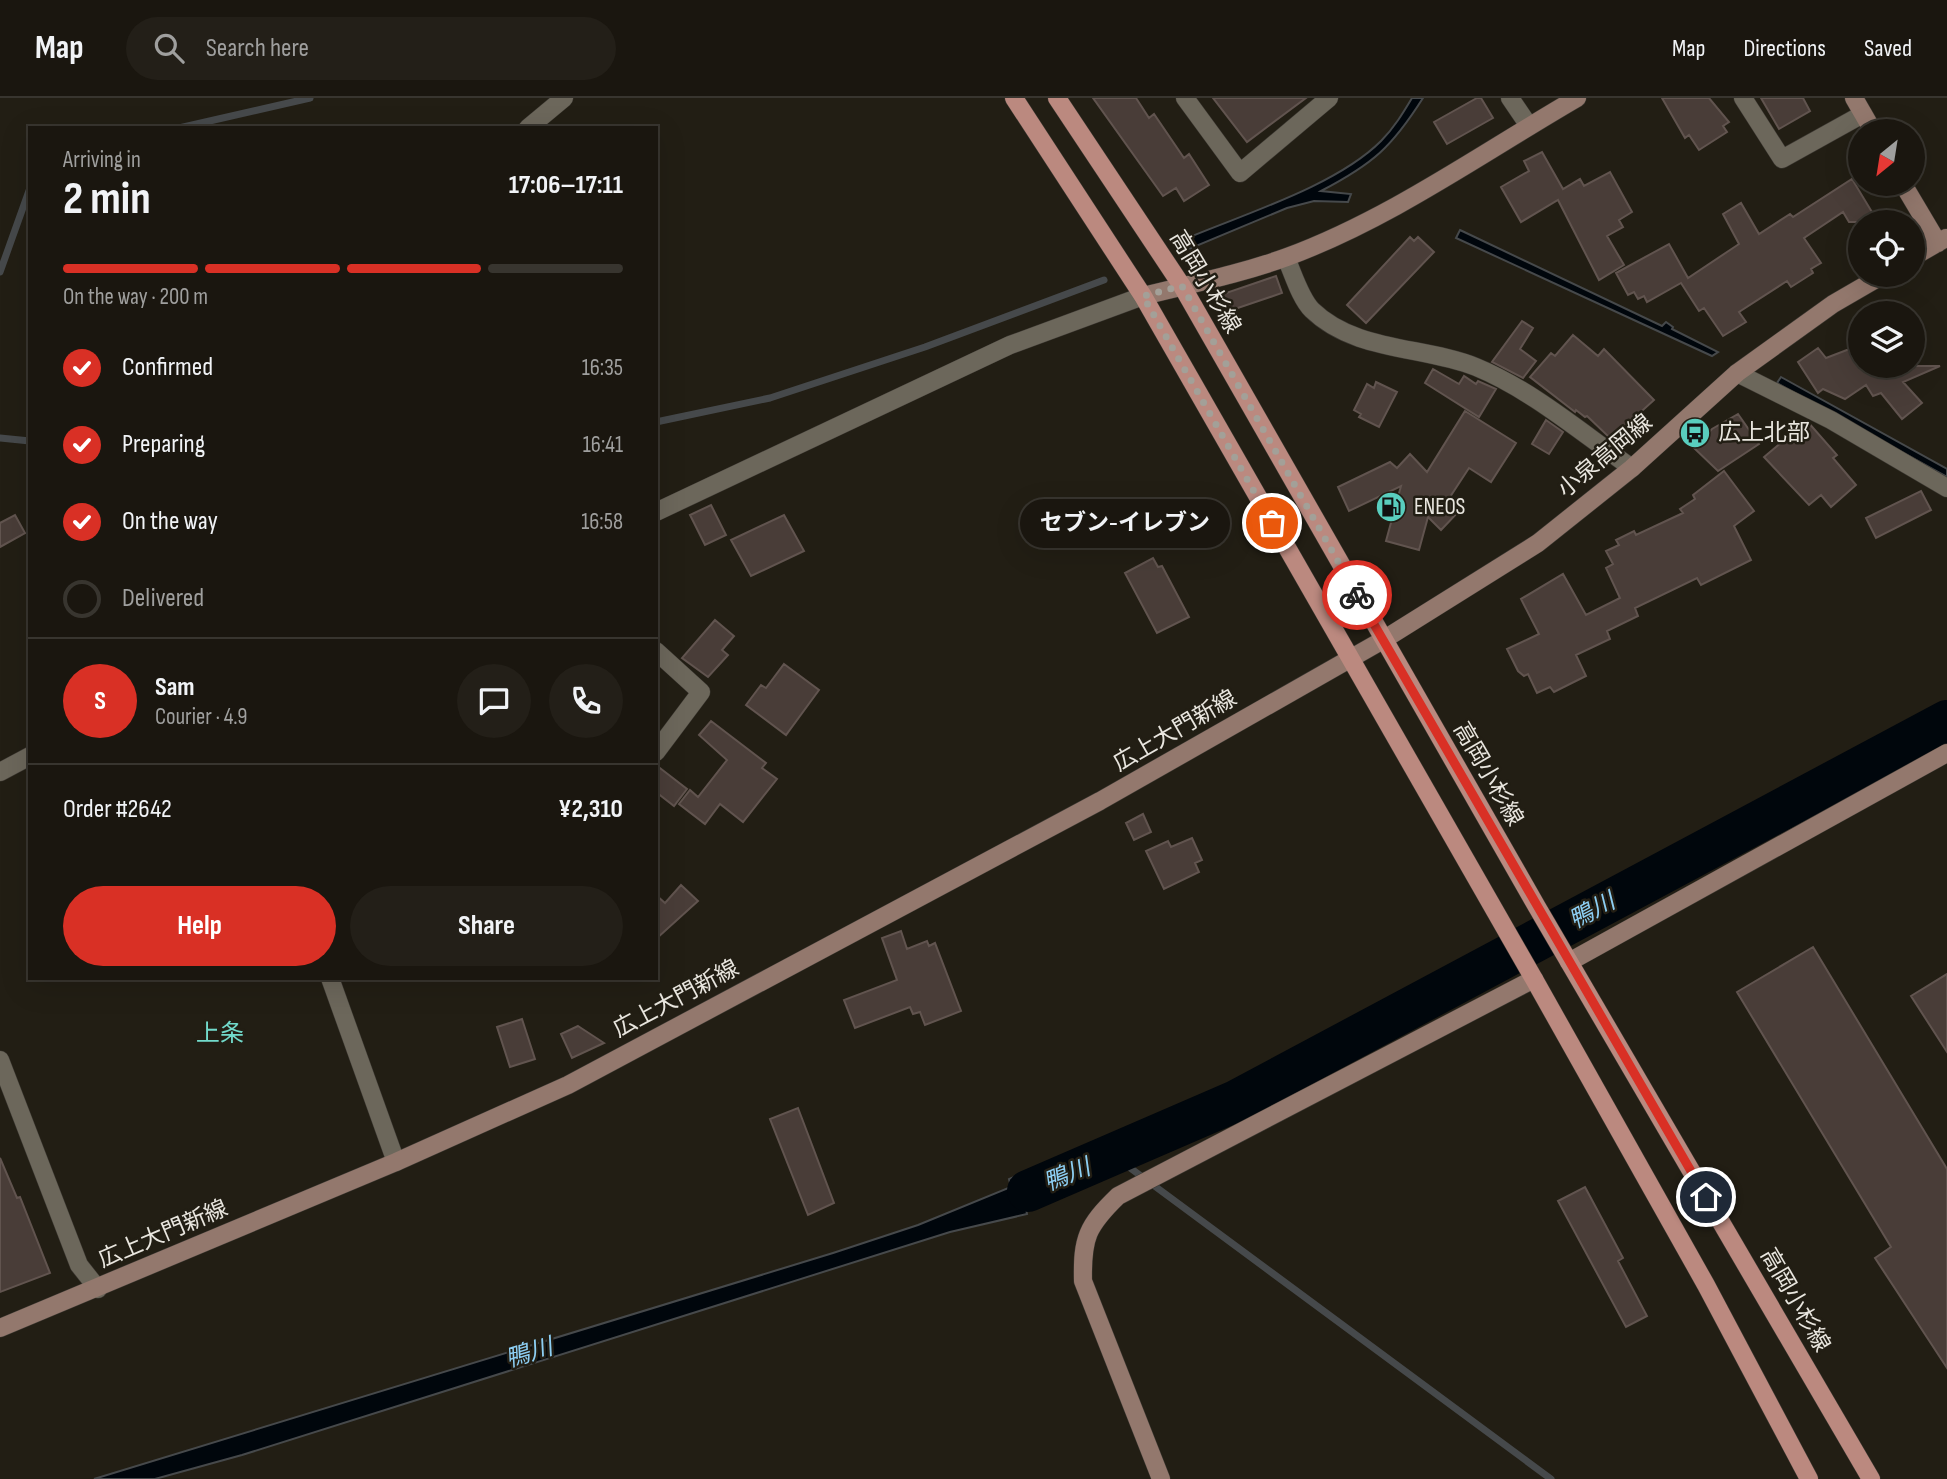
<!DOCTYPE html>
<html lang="en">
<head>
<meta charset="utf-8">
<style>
  :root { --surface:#1a160f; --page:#231f18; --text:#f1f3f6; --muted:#9f9f9e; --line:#38352f; --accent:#d93025 }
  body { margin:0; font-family:"Sofia Sans Condensed","Noto Sans JP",sans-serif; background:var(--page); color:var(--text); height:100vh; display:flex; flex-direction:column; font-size:26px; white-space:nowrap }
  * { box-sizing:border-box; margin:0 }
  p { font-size:23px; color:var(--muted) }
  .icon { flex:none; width:38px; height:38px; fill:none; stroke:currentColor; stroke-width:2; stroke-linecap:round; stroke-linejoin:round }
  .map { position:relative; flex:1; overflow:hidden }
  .side { position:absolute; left:28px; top:28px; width:630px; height:854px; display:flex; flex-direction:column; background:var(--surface); border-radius:0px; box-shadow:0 7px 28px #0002,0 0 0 2px var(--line) }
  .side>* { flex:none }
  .needle { width:46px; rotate:210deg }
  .buttons { position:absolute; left:1848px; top:21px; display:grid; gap:14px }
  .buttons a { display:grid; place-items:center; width:77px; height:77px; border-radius:50%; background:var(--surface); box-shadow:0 7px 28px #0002,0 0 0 2px var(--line); font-size:35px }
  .pin { position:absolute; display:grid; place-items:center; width:60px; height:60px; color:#fff; margin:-30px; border:4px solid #fff; border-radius:50%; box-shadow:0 2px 7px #0007 }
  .courier { position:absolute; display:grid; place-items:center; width:70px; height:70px; margin:-35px; border:5px solid #d93025; border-radius:50%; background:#fff; color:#222; box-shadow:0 2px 9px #0007 }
  .bubble { position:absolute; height:49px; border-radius:24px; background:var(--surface); box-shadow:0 7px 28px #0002,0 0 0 2px var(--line); font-size:23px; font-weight:700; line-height:49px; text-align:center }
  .head em { font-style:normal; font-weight:700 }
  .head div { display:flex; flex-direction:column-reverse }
  .head { display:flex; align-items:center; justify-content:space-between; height:119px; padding:0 35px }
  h1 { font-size:46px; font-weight:700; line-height:52px }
  .bar { display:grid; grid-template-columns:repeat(4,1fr); gap:10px 7px; align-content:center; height:84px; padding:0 35px }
  .bar i { height:9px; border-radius:5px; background:var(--line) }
  .bar .on { background:var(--accent) }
  .bar p { grid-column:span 4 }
  .line { display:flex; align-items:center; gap:18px; padding:0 35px; border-top:2px solid var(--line) }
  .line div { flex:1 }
  .round { display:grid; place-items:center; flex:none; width:74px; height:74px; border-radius:37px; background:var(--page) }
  ol { padding:0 35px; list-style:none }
  li { display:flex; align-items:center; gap:21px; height:77px }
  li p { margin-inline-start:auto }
  li .icon { padding:7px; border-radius:50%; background:var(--accent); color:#fff; stroke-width:4 }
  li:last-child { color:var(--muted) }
  li i { width:38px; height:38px; border:4px solid var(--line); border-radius:50% }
  .button { display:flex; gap:14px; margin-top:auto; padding:14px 35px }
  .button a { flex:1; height:80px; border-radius:42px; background:var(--accent); color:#fff; font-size:28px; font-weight:700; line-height:80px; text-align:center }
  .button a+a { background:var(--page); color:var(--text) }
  header { display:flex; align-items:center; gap:42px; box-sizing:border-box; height:98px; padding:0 35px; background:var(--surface); border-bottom:2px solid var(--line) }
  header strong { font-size:33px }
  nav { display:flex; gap:38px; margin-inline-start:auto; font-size:24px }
  .search { width:490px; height:63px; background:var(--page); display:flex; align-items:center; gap:18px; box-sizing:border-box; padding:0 24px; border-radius:38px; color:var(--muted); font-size:26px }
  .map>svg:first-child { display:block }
  .water { fill:#00060c; stroke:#46494b; stroke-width:2 }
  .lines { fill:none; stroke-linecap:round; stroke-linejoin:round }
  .stream { stroke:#46494b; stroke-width:7 }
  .river { stroke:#00060c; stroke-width:42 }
  .building { fill:#493d38; stroke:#61544f; stroke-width:2 }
  .street-casing { stroke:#3d3933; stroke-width:19 }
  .secondary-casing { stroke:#3d3933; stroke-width:19 }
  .primary-casing { stroke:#3d3933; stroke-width:19 }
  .street { stroke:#6c675b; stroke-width:18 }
  .secondary { stroke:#93786d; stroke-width:18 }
  .primary { stroke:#bb897f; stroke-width:18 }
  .done { stroke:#a3a098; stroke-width:7; stroke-dasharray:0 12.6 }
  .route { stroke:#d93025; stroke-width:9 }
  .labels { text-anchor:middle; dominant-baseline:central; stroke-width:5; stroke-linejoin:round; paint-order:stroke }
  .street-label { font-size:23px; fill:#e9e6df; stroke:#221e14 }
  .poi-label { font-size:23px; fill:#e9e6df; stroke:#221e14; text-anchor:start }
  .water-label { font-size:24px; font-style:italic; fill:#8dcff4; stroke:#221e14 }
  .neighbourhood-label { font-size:24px; fill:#72dacb; stroke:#221e14 }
</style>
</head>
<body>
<header>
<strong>Map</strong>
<div class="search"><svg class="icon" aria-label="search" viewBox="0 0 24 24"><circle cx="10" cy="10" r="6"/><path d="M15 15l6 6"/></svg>Search here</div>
<nav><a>Map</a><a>Directions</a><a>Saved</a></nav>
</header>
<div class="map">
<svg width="1947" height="1381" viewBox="0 0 1947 1381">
  <rect width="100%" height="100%" fill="#221e14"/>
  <!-- water -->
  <path class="water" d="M 1412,0 L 1423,0 C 1392,49 1373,66 1321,93 L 1351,96 L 1348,104 L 1314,103 L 1287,110 L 1189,151 L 1185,141 C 1244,116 1336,88 1381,43 C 1394,30 1403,15 1412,0 Z
    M 1460,132 L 1662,228 L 1666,224 L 1673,229 L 1672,231 L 1718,254 L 1712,258 L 1456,140 Z
    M 1781,279 L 1947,371 L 1947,379 L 1777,285 Z
    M 1077,1061 L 1085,1082 L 1025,1105 L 1027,1116 L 950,1134 L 242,1357 L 155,1381 L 94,1381 L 833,1155 L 918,1127 L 1011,1089 L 1009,1081 L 1014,1079 L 1018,1085 Z"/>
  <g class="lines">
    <!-- stream -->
    <path class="stream" d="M 179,30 L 310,0
      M 0,174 L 30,90
      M 656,324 L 770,300 L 925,249 L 1104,182
      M 0,340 L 30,343
      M 1114,1058 L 1551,1381"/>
    <!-- river -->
    <path class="river" d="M 1028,1093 L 1236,1003 L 1947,623"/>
  </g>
  <!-- building -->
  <path class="building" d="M 1093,0 L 1136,0 L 1149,20 L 1154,16 L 1184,60 L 1189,56 L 1209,87 L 1184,103 L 1176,90 L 1163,98 Z
    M 1213,0 L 1306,0 L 1247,44 Z
    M 1477,0 L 1481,0 L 1493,20 L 1447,46 L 1434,24 Z
    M 1662,0 L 1709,0 L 1729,24 L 1723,28 L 1727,34 L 1699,52 L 1689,37 L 1685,40 Z
    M 1761,0 L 1803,0 L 1810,13 L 1779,31 Z
    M 1542,54 L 1563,91 L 1580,81 L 1584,88 L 1610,74 L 1632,114 L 1619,122 L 1623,129 L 1607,138 L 1624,167 L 1599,182 L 1558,102 L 1521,124 L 1501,89 L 1529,73 L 1524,63 Z
    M 1852,81 L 1878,124 L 1849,124 L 1843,114 L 1804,140 L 1821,165 L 1811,171 L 1813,175 L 1791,189 L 1787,183 L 1739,214 L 1746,224 L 1723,238 L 1704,210 L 1699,213 L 1681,185 L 1647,204 L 1644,198 L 1638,201 L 1634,194 L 1628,197 L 1616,175 L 1669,146 L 1688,180 L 1739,146 L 1723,116 L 1741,105 L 1759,136 L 1790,116 L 1793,119 Z
    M 1410,139 L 1414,143 L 1418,139 L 1434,154 L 1366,225 L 1347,207 Z
    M 1276,178 L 1282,195 L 1229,213 L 1223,196 Z
    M 1522,223 L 1533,230 L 1520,251 L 1536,263 L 1523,280 L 1492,264 Z
    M 1573,237 L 1598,258 L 1604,251 L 1654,302 L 1611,341 L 1587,318 L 1585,319 L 1576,312 L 1575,314 L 1530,279 L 1551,255 L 1555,258 Z
    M 1860,247 L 1860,268 L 1940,268 L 1903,284 L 1922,305 L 1902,321 L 1881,295 L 1873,298 L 1866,287 L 1845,301 L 1823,291 L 1818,295 L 1798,264 L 1818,250 L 1826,260 Z
    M 1433,271 L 1459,286 L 1464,278 L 1476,286 L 1478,283 L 1496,291 L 1479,319 L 1425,285 Z
    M 1376,284 L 1397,294 L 1379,329 L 1359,319 L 1361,316 L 1354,312 L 1367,286 L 1374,290 Z
    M 1465,313 L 1516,345 L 1491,384 L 1469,370 L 1450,399 L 1461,411 L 1441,432 L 1428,419 L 1419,452 L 1386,443 L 1401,388 L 1349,413 L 1338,389 L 1390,364 L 1397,370 L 1410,356 L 1427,374 Z
    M 1738,316 L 1759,346 L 1718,373 L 1694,350 L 1712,331 Z
    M 1546,322 L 1563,334 L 1549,356 L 1532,346 Z
    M 1807,323 L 1837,357 L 1833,360 L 1856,387 L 1831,409 L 1821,397 L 1809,407 L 1764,359 Z
    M 1724,373 L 1754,413 L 1734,428 L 1751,462 L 1701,487 L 1697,480 L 1635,510 L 1638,518 L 1607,533 L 1610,541 L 1576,557 L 1586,578 L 1554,594 L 1550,589 L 1537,595 L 1528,576 L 1524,578 L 1518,573 L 1507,551 L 1539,536 L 1521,501 L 1563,476 L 1586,517 L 1620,500 L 1606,470 L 1613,466 L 1606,453 L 1619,447 L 1616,442 L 1634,433 L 1636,437 L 1683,415 L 1680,411 L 1695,401 L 1693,397 Z
    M 1921,393 L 1931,412 L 1876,440 L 1866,420 Z
    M 711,407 L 726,437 L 705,447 L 690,417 Z
    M 15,417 L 25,435 L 0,449 L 0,425 Z
    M 784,417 L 804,453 L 751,478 L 731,442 Z
    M 1153,460 L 1158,469 L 1162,468 L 1189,519 L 1157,535 L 1125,475 Z
    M 715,522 L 734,538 L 722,552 L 728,557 L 708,579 L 682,560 Z
    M 784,566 L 819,592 L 786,637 L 746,607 L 761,587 L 766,590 Z
    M 711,623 L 766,665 L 762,670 L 777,681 L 743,724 L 720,706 L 705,726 L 679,706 L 690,692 L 698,699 L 727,662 L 699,637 Z
    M 656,667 L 687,691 L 674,708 L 656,694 Z
    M 1143,716 L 1151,734 L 1134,742 L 1126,725 Z
    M 1192,740 L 1202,762 L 1195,765 L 1199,774 L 1164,791 L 1146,753 L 1168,743 L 1171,749 Z
    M 681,787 L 698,803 L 656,841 L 656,797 L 665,805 Z
    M 901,833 L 907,851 L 927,843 L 929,848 L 935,845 L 961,913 L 925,927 L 920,914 L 913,916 L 910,909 L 855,930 L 844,902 L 897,882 L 882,840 Z
    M 1813,849 L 1947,1071 L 1947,1270 L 1875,1160 L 1891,1149 L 1737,894 Z
    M 1947,876 L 1947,954 L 1911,898 Z
    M 522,921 L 535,961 L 510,969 L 497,929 Z
    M 578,928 L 604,945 L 572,960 L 561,936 Z
    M 798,1010 L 834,1105 L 808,1117 L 770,1021 Z
    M 0,1060 L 17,1100 L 20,1099 L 50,1175 L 0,1194 Z
    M 1585,1089 L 1623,1160 L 1618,1163 L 1647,1218 L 1626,1229 L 1558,1103 Z"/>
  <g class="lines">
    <!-- street casing -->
    <g class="street-casing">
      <path id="street" d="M 1185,0 L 1240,75 L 1329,0
        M 1510,0 L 1529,28
        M 1743,0 L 1782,61 L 1863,16
        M 528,30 L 564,0
        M 1286,160 C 1293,175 1300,200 1312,212 C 1355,254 1424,248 1476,269 C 1532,292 1583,336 1632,370
        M 1737,275 L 1831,322 L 1947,390
        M 656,414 L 1010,247 L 1143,198
        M 656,553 L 701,594 L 656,654
        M 0,674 L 30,658
        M 330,880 L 396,1064
        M 0,962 L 79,1167 L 98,1191"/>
    </g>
    <!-- secondary casing -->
    <g class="secondary-casing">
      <path id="secondary" d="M 1854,0 L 1873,33
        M 1903,86 L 1938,145
        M 1913,159 L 1946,140
        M 1143,198 C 1191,186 1240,176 1287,159 C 1390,121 1482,55 1577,0
        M 1569,864 L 1947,655
        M 0,1230 L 396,1064 L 568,987 L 1100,703 L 1383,542 L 1538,445 L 1632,370 L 1737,275 L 1833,206 L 1883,177
        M 1161,1381 L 1083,1183 C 1082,1140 1087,1128 1118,1098 L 1534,881"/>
    </g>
    <!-- primary casing -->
    <g class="primary-casing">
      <path id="primary" d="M 1014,0 L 1143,198 L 1534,881 L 1706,1187 L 1809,1381
        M 1057,0 L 1182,188 L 1537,809 L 1871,1381"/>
    </g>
    <!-- street -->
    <use href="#street" class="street"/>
    <!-- secondary -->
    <use href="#secondary" class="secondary"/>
    <!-- primary -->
    <use href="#primary" class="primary"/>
  </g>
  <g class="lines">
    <!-- done -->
    <path class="done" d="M 1272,425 L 1143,198 L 1182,188 L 1357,497"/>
    <!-- route -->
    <path class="route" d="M 1357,497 L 1706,1099"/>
  </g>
  <!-- icons -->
  <defs>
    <g id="bus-disc" transform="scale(1.575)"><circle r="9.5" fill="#59cebe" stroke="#221e14"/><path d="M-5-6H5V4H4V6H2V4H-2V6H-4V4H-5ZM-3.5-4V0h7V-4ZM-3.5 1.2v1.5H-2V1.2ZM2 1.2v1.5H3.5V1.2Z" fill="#111"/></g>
    <g id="fuel-disc" transform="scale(1.575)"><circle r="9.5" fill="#59cebe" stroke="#221e14"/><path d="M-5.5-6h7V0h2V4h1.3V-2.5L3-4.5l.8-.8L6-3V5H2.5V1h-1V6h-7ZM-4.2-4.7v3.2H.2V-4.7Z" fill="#111"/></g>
  </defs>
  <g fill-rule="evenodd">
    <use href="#bus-disc" x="1695" y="335"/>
    <use href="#fuel-disc" x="1391" y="409"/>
  </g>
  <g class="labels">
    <!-- street labels -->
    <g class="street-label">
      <text transform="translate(1205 184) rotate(59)">高岡小杉線</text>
      <text transform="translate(1605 358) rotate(-40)">小泉高岡線</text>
      <text transform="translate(1175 633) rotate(-30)">広上大門新線</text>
      <text transform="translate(1488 676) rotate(60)">高岡小杉線</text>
      <text transform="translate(676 901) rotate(-28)">広上大門新線</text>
      <text transform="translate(163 1136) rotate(-23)">広上大門新線</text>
      <text transform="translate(1795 1202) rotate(60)">高岡小杉線</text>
    </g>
    <!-- poi labels -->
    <g class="poi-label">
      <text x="1718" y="335">広上北部</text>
      <text x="1414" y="409">ENEOS</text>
    </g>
    <!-- water labels -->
    <g class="water-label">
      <text transform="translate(1592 813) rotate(-28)">鴨川</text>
      <text transform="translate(1067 1077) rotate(-22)">鴨川</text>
      <text transform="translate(529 1255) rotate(-17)">鴨川</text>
    </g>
    <!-- neighbourhood labels -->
    <g class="neighbourhood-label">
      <text x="220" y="935">上条</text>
    </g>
  </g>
</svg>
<div class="buttons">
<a><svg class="needle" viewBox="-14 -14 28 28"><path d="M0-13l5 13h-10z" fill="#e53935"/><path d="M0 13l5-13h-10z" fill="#9f9f9e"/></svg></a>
<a><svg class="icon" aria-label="locate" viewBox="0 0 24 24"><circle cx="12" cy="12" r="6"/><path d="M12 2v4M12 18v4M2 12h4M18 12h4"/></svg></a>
<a><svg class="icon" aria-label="layers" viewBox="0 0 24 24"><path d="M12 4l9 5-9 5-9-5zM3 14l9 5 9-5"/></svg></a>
</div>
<div class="pin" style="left:1272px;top:425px;background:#ea580c"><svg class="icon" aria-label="bag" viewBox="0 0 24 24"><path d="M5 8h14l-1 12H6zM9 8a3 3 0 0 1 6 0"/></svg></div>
<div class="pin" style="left:1706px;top:1099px;background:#1f2937"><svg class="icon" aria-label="home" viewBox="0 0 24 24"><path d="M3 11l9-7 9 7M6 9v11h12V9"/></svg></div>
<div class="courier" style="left:1357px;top:497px"><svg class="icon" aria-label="bike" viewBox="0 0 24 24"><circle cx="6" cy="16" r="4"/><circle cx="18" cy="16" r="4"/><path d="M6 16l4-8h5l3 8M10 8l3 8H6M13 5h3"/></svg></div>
<div class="bubble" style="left:1020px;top:401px;width:210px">セブン-イレブン</div>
<section class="side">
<div class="head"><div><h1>2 min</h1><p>Arriving in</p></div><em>17:06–17:11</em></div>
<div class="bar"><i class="on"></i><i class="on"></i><i class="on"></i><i></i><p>On the way · 200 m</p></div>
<ol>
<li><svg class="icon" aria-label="check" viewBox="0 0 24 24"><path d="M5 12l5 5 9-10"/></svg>Confirmed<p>16:35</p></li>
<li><svg class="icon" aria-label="check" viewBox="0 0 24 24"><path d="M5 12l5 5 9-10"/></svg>Preparing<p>16:41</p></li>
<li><svg class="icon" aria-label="check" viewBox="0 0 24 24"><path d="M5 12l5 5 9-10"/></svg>On the way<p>16:58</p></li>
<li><i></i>Delivered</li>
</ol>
<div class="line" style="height:126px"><b class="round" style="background:var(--accent);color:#fff">S</b><div><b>Sam</b><p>Courier · 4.9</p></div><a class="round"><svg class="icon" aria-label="chat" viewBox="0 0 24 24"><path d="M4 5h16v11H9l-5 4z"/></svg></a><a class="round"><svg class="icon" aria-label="phone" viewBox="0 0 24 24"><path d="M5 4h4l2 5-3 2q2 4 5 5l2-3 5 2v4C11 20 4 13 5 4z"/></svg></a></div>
<div class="line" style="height:91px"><div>Order #2642</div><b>¥2,310</b></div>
<div class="button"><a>Help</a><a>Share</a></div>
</section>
</div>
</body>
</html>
